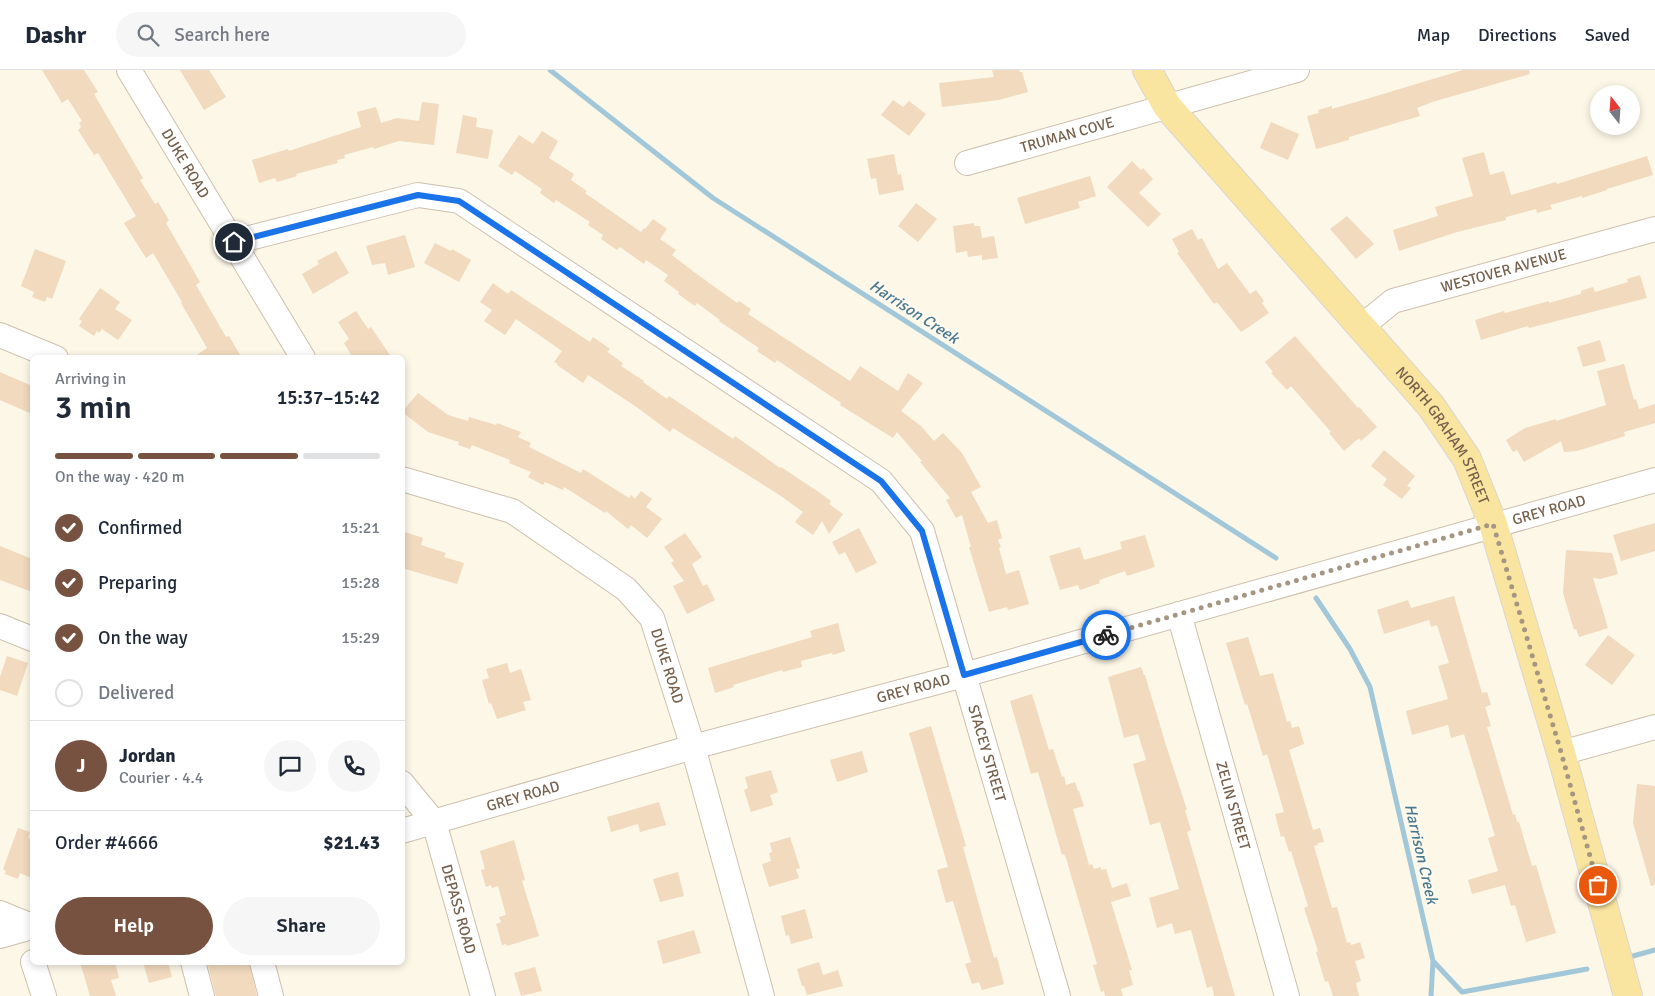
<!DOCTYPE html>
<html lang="en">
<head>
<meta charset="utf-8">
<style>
  :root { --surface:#fff; --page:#f6f6f7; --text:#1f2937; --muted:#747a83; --line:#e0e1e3; --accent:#785241 }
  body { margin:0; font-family:Signika,sans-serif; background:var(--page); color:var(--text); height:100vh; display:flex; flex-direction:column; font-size:19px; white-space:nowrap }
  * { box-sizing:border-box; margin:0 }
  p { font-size:16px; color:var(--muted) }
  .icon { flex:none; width:28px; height:28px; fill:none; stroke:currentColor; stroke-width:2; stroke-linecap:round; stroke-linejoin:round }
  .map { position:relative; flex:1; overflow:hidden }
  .side { position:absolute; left:30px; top:285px; width:375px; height:610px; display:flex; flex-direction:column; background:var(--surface); border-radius:8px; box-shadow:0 2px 8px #0003 }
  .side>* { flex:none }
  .needle { width:32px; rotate:343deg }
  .tools { position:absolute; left:1590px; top:15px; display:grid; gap:10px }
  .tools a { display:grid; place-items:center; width:50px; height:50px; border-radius:50%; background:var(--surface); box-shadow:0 2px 8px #0003; font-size:25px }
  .pin { position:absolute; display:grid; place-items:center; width:42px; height:42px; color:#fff; margin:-21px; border:2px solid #fff; border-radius:50%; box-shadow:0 1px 5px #0007 }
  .courier { position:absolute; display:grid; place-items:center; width:50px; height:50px; margin:-25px; border:4px solid #1a73e8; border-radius:50%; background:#fff; color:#222; box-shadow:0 1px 6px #0007 }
  .headline em { font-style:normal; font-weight:600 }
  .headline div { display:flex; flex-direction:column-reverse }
  .headline { display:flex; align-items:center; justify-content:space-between; height:85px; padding:0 25px }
  h1 { font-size:32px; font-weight:600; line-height:38px }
  .bar { display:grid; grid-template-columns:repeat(4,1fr); gap:8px 5px; align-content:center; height:60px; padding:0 25px }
  .bar i { height:6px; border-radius:4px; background:var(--line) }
  .bar .on { background:var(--accent) }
  .bar p { grid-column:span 4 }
  .line { display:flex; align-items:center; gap:12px; padding:0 25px; border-top:1px solid var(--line) }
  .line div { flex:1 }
  .round { display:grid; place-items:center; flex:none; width:52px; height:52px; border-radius:26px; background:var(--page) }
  ol { padding:0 25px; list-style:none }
  li { display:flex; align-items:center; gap:15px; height:55px }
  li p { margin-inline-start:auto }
  li .icon { padding:5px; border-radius:50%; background:var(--accent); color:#fff; stroke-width:4 }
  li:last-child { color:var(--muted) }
  li i { width:28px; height:28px; border:2px solid var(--line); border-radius:50% }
  .cta { display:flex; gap:10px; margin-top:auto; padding:10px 25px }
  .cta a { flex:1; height:58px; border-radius:30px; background:var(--accent); color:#fff; font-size:20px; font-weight:600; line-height:58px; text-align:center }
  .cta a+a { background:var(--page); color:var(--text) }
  header { display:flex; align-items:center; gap:30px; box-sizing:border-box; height:70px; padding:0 25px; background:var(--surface); border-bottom:1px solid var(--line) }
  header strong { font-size:24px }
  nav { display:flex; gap:28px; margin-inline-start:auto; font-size:18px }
  .search { width:350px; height:45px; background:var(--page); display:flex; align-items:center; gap:12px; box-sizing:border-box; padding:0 18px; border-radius:28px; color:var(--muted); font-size:19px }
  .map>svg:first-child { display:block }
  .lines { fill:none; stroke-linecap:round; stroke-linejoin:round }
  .stream { stroke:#a1c7d8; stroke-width:5 }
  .building { fill:#f1dabe }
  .minor-casing { stroke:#cec0ad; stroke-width:26 }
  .major-casing { stroke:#dbd6d0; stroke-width:30 }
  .minor { stroke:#fff; stroke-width:24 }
  .major { stroke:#fae5a0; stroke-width:28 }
  .done { stroke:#a59581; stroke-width:5; stroke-dasharray:0 9 }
  .route { stroke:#1a73e8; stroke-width:6 }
  .labels { text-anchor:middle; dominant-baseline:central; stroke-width:4.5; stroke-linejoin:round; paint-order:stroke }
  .street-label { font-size:15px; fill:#76604b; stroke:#fffaed }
  .water-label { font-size:16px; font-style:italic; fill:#487990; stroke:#fffaed }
</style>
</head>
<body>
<header>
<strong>Dashr</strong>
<div class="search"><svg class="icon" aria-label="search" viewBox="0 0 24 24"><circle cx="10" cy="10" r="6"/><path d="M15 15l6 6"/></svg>Search here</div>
<nav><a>Map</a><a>Directions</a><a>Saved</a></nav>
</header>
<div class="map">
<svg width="1655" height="926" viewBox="0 0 1655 926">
  <rect width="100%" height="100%" fill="#fcf7e6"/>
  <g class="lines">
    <!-- stream -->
    <path class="stream" d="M 550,0 L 713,128 L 1276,488
      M 1316,528 L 1350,579 L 1370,617 L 1433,891 L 1462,922 L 1587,899
      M 1633,886 L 1655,880
      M 1431,926 L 1433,891"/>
  </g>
  <!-- building -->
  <path class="building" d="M 42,0 L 84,0 L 98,22 L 94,24 L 143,108 L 140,110 L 155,134 L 158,132 L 169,150 L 166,153 L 200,212 L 196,215 L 226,267 L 229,266 L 242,288 L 192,288 L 207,278 L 181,233 L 182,232 L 153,183 L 146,188 L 124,153 L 136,146 L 98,83 L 94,85 L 78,60 L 81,57 L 79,53 L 82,51 L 68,29 L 62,33 Z
    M 180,0 L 209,0 L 226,27 L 204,40 Z
    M 992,0 L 1019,0 L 1020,2 L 1022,2 L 1028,22 L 999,30 L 942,37 L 939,13 L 994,7 Z
    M 1463,0 L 1529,0 L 1530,4 L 1432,32 L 1417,38 L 1420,46 L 1349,67 L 1349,70 L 1316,79 L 1307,46 L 1319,43 L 1318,40 L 1332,36 L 1332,39 L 1363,30 Z
    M 893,30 L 903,37 L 909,31 L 926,44 L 909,66 L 881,45 Z
    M 422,32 L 439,34 L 434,75 L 399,71 L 374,79 L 373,77 L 344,85 L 345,88 L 337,90 L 338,93 L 296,104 L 297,106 L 277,112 L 275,108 L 259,113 L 252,90 L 288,79 L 289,81 L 361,57 L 357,42 L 376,37 L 381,53 L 397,48 L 419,51 Z
    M 463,45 L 477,48 L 476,57 L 493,60 L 488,89 L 456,83 Z
    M 1271,52 L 1299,64 L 1288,90 L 1260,78 Z
    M 542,61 L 558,71 L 549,88 L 574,104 L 571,110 L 587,121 L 585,123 L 641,162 L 644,158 L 645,159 L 653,149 L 667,159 L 660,169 L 676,180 L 672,185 L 694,202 L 737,233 L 739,231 L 751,239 L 748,244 L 850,311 L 860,296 L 898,321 L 908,303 L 923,313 L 901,341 L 921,356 L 934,371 L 943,363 L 962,383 L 981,417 L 971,422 L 988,453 L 997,450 L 1002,468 L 998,470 L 1001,477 L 999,478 L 1006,504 L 1019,500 L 1029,534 L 1008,540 L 1007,537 L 989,542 L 969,477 L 971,477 L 962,445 L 956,448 L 946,430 L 950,428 L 920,392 L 922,391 L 897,362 L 893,368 L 840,335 L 841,333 L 777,290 L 775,293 L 757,281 L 759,278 L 719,251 L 720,250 L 697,233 L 695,236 L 678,224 L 679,222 L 664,211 L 668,205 L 646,190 L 644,194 L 620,177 L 617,180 L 601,169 L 603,165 L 588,155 L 590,152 L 556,130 L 554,133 L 540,123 L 542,119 L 515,101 L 512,105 L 498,96 L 519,65 L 533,74 Z
    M 1484,82 L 1490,105 L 1504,101 L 1511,125 L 1549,114 L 1556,112 L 1557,114 L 1647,86 L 1653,105 L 1607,119 L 1607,120 L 1582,128 L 1582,126 L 1550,135 L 1552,139 L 1537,143 L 1536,139 L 1506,147 L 1506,150 L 1457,162 L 1399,181 L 1393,160 L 1438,146 L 1435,137 L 1473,126 L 1462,88 Z
    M 894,84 L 898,105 L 901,104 L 904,120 L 879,125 L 876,108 L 871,109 L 867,89 Z
    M 1132,91 L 1141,100 L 1143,98 L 1153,109 L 1139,123 L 1161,144 L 1148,157 L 1107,117 Z
    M 1090,106 L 1096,126 L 1078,132 L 1080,138 L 1025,154 L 1017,128 Z
    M 916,133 L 937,149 L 918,172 L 898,156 Z
    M 1347,146 L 1374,174 L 1356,189 L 1330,159 Z
    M 974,153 L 974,156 L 980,156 L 982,168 L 994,166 L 998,188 L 982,190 L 982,185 L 968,187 L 967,181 L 956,183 L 953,156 Z
    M 1192,159 L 1198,170 L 1202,168 L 1218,199 L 1227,193 L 1250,224 L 1256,220 L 1264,231 L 1262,233 L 1269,243 L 1241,262 L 1217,232 L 1214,234 L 1177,183 L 1179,182 L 1172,169 Z
    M 405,165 L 415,197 L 388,205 L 385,193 L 372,195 L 366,176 Z
    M 435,173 L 451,181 L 452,179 L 471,190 L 459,212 L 424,193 Z
    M 35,179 L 66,191 L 52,229 L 47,227 L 45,232 L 32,227 L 34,222 L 21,216 Z
    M 336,181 L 349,203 L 313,224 L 302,204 L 319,194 L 317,191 Z
    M 1640,205 L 1647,228 L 1529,258 L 1528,256 L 1481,270 L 1475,250 L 1504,241 L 1505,243 L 1549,231 L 1549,233 L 1581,224 L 1581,221 L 1593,217 L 1595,222 L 1628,212 L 1627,209 Z
    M 493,213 L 508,224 L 511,220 L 590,272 L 593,267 L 610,279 L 607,282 L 623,293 L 621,296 L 644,311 L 643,312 L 667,329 L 669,326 L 733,369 L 735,366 L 780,398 L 781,397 L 820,423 L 831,431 L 829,434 L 843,444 L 829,464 L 822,451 L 813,465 L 795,452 L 803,442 L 781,426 L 673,358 L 670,362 L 638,338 L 588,305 L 583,313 L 557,295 L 558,294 L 554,292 L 562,281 L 516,249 L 505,265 L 484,251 L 492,240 L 480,232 Z
    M 100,218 L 120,232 L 115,239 L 132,250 L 118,270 L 102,259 L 99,263 L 97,261 L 94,266 L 79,256 L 82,251 L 79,249 Z
    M 356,241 L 368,259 L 371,257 L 392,288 L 353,288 L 344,273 L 349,269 L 338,252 Z
    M 1295,266 L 1358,338 L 1359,337 L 1377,357 L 1361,371 L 1359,368 L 1344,381 L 1329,363 L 1331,362 L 1291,316 L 1287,320 L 1271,303 L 1273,302 L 1265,292 Z
    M 1600,270 L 1606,291 L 1583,297 L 1577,277 Z
    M 1624,294 L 1634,330 L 1636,329 L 1639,339 L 1655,334 L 1655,353 L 1624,362 L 1625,366 L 1577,381 L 1564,382 L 1561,371 L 1524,392 L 1517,380 L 1513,382 L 1506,370 L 1525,358 L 1556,349 L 1556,351 L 1606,335 L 1597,301 Z
    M 0,302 L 32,316 L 32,344 L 0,330 Z
    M 418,323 L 448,345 L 468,351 L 469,347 L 496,355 L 497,353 L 521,362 L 518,367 L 531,373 L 529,377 L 581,403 L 583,399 L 629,428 L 631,425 L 635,429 L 641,421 L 652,429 L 646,437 L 662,449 L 647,468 L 631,455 L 628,459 L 606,441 L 605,443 L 564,417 L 563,420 L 545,412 L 543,415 L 528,407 L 531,402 L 509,393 L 510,390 L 472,375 L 470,379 L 458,375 L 459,372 L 428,362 L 402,342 Z
    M 1384,380 L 1415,406 L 1407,416 L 1411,418 L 1402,429 L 1383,415 L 1387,409 L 1371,396 Z
    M 1655,453 L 1655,481 L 1621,491 L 1613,465 Z
    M 859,458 L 877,493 L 856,503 L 845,482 L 839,485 L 832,472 Z
    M 402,461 L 423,468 L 421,475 L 446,483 L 444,487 L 464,493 L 457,514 L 402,498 Z
    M 685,463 L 702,487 L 692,494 L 703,516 L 707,514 L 715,530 L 687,544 L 673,516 L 684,511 L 671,493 L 674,491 L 664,477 Z
    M 1145,465 L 1155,497 L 1127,506 L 1125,501 L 1099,510 L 1100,513 L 1080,520 L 1078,515 L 1060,520 L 1049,486 L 1080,477 L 1084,490 L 1122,479 L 1120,472 Z
    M 0,476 L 32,489 L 32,522 L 0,510 Z
    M 1566,480 L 1612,483 L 1618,504 L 1600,509 L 1593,508 L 1608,558 L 1579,567 L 1576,559 L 1574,560 L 1563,523 Z
    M 1454,526 L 1482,623 L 1487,622 L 1491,635 L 1485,637 L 1491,656 L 1487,657 L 1503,711 L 1513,745 L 1515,744 L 1517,752 L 1519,752 L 1532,796 L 1536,795 L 1556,863 L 1526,872 L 1515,835 L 1511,836 L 1505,815 L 1472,824 L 1468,810 L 1498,801 L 1488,768 L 1495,766 L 1464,664 L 1451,668 L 1448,655 L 1412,665 L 1406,641 L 1448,629 L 1438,596 L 1449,593 L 1437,555 L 1431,557 L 1429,550 L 1384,564 L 1377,540 L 1408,530 L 1411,538 Z
    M 838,553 L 845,581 L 833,585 L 832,583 L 801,591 L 802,597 L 783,602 L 782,600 L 733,615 L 734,617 L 715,623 L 708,598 L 812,567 L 810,561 Z
    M 1608,565 L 1635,585 L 1612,615 L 1585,595 Z
    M 1248,567 L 1260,606 L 1273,603 L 1287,652 L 1290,651 L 1292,658 L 1299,656 L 1304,674 L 1289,680 L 1313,760 L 1320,758 L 1324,772 L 1317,773 L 1318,775 L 1314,776 L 1332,838 L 1337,837 L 1347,873 L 1350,872 L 1351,875 L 1360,872 L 1365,888 L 1355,891 L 1361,911 L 1356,913 L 1359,926 L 1333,926 L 1328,911 L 1325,912 L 1316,882 L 1318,881 L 1304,838 L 1308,836 L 1291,781 L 1289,782 L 1284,766 L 1281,767 L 1275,744 L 1284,742 L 1267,684 L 1263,686 L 1250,643 L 1247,634 L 1245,635 L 1226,573 Z
    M 7,586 L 28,593 L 17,626 L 0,620 L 0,607 Z
    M 507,593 L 510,603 L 521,599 L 531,630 L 523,632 L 526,640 L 497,649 L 491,633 L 489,634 L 482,610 L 489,608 L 486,599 Z
    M 1141,597 L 1144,605 L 1145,605 L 1165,672 L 1187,740 L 1185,740 L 1191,760 L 1187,762 L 1235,926 L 1214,926 L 1212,916 L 1207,918 L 1191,860 L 1175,864 L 1172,853 L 1157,858 L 1149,828 L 1179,819 L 1160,752 L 1150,755 L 1133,694 L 1146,690 L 1138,664 L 1124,668 L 1108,607 Z
    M 1032,624 L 1049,680 L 1053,679 L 1062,707 L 1064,706 L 1066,715 L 1075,712 L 1078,721 L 1079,721 L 1084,736 L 1073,739 L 1089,795 L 1092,794 L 1094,799 L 1101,797 L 1101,800 L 1106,799 L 1112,818 L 1127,813 L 1131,826 L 1111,832 L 1132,900 L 1129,900 L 1133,915 L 1121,919 L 1123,926 L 1105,926 L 1104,921 L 1101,922 L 1093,895 L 1097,894 L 1066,788 L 1064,784 L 1062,785 L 1038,702 L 1031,704 L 1010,631 Z
    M 931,656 L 966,776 L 963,777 L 976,824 L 994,888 L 997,887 L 1004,914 L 982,920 L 979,912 L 972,914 L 965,894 L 971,892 L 953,831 L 946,833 L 937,800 L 948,797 L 909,663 Z
    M 862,681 L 868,702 L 837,712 L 830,690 Z
    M 771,700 L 778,722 L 770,725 L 773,735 L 751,742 L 744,720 L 748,718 L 745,707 Z
    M 1637,714 L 1655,716 L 1655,815 L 1651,816 L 1633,753 Z
    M 659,732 L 666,755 L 640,762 L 638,754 L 611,762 L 607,747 Z
    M 18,758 L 30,762 L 28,768 L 32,769 L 32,808 L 20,803 L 18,809 L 5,804 L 6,801 L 3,799 Z
    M 790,767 L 800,798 L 796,799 L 799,808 L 769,817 L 762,794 L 771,791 L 769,783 L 772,782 L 770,773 Z
    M 514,770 L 525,810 L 522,811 L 539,866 L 507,876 L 506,874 L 502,875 L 496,854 L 501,852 L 499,847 L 506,845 L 498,816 L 492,818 L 491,815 L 486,817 L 481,800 L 485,799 L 480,781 Z
    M 678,802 L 684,826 L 660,832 L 653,809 Z
    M 805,839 L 813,868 L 791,874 L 789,865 L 786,866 L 781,846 Z
    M 694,860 L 701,883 L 663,894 L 657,871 Z
    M 80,892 L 115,892 L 119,908 L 111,910 L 116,926 L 90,926 Z
    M 143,892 L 168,892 L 172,907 L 149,913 Z
    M 207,892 L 249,892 L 257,926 L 216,926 Z
    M 819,892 L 823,905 L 838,900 L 843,916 L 807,925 L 804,916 L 802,916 L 797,899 Z
    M 535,897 L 542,921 L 521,926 L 514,903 Z"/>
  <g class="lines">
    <!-- minor casing -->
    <g class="minor-casing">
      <g id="minor">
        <path id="s1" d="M 129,0 L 303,288"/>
        <path id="s2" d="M 967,93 L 1297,0"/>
        <path id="s3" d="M 234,172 L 418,125 L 459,131 L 881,411 L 922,461 L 1058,926"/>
        <path id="s4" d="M 1361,257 L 1393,231 L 1655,159"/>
        <path d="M 0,265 L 56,288"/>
        <path id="s5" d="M 402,409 L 512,441 L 626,519 L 652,548 L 693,677 L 762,926"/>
        <path id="s6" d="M 1179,544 L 1287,926"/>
        <path d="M 0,556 L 32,569"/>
        <path d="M 1561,683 L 1655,657"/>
        <path id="s7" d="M 402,713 L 434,752 L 483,926"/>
        <path id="s8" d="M 402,761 L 693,677 L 964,605 L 1655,410"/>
        <path d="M 0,843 L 32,856"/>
        <path d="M 0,866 L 32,857"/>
        <path d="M 33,892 L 44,926"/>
        <path d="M 193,892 L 202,926"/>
        <path d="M 262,892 L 271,926"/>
      </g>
    </g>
    <!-- major casing -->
    <g class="major-casing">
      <g id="major">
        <path id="s9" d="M 1147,0 L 1167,36 L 1431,336 L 1467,389 L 1493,454 L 1561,683 L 1628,926"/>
      </g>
    </g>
    <!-- minor -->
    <use href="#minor" class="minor"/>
    <!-- major -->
    <use href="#major" class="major"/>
  </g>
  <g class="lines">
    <!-- done -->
    <path class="done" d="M 1106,565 L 1493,454 L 1561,682 L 1598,815"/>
    <!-- route -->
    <path class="route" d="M 234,172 L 418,125 L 459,131 L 881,411 L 922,461 L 964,605 L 1106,565"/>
  </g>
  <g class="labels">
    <!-- street labels -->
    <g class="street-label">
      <text stroke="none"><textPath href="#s2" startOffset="104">TRUMAN COVE</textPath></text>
      <text stroke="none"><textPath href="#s1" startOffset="109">DUKE ROAD</textPath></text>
      <text stroke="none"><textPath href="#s4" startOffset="156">WESTOVER AVENUE</textPath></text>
      <text stroke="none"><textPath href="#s9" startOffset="472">NORTH GRAHAM STREET</textPath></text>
      <text stroke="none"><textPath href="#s8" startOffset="1191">GREY ROAD</textPath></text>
      <text stroke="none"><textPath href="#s5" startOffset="342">DUKE ROAD</textPath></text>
      <text stroke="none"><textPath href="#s8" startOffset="531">GREY ROAD</textPath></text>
      <text stroke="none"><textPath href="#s3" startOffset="1034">STACEY STREET</textPath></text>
      <text stroke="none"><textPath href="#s8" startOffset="126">GREY ROAD</textPath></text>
      <text stroke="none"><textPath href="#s6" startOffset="199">ZELIN STREET</textPath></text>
      <text stroke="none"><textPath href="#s7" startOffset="141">DEPASS ROAD</textPath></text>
    </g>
    <!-- water labels -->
    <g class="water-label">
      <text transform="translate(914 242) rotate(33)">Harrison Creek</text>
      <text transform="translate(1421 784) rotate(77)">Harrison Creek</text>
    </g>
  </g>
</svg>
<div class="tools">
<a><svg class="needle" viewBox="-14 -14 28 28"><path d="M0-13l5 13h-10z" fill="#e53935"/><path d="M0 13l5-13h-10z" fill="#747a83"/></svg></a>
</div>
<div class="pin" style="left:1598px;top:815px;background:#ea580c"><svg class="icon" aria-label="bag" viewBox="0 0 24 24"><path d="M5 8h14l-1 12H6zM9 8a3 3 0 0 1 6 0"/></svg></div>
<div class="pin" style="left:234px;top:172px;background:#1f2937"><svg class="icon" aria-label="home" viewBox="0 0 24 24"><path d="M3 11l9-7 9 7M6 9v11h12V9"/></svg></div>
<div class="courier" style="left:1106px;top:565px"><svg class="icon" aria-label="bike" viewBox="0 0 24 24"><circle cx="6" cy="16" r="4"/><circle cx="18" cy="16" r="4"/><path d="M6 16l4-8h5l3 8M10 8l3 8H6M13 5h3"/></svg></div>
<section class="side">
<div class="headline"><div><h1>3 min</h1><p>Arriving in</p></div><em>15:37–15:42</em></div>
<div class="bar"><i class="on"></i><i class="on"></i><i class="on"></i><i></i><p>On the way · 420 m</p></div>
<ol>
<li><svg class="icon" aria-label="check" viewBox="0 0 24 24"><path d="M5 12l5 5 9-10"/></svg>Confirmed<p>15:21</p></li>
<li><svg class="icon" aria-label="check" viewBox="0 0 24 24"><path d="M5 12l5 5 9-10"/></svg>Preparing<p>15:28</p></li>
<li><svg class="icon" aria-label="check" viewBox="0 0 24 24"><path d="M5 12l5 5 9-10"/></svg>On the way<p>15:29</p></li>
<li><i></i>Delivered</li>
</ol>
<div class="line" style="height:90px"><b class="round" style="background:var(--accent);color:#fff">J</b><div><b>Jordan</b><p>Courier · 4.4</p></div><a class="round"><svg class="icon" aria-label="chat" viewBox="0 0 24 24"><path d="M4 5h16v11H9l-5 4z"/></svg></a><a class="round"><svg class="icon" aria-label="phone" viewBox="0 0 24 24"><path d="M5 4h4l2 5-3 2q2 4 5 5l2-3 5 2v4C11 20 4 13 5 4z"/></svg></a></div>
<div class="line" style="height:65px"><div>Order #4666</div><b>$21.43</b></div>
<div class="cta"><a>Help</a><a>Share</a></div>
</section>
</div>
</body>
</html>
